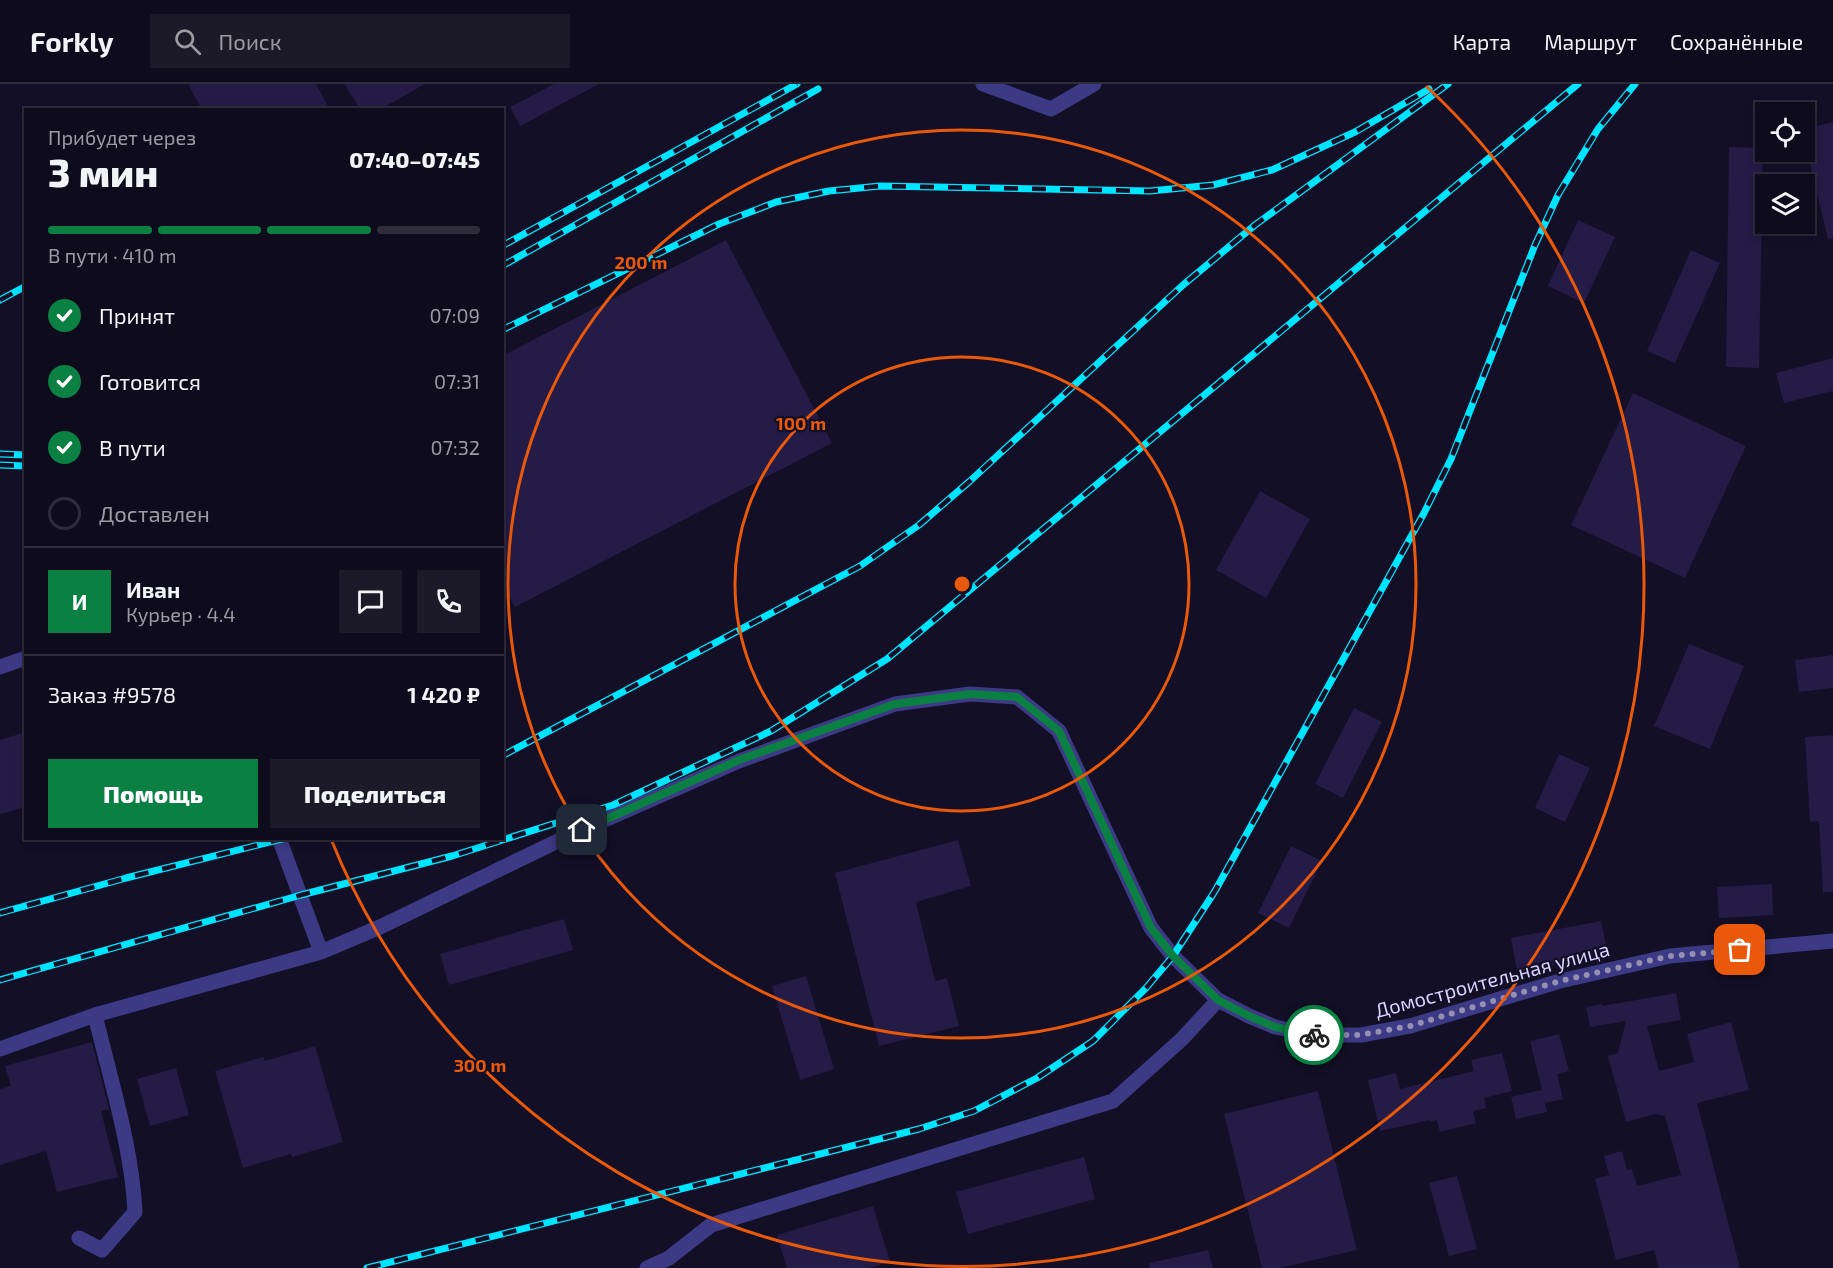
<!DOCTYPE html>
<html lang="ru">
<head>
<meta charset="utf-8">
<style>
  :root { --surface:#0e0b1c; --page:#1c1929; --text:#f1f3f6; --muted:#9b9ba3; --line:#2e2b3b; --accent:#0b8043 }
  body { margin:0; font-family:"Exo 2",sans-serif; background:var(--page); color:var(--text); height:100vh; display:flex; flex-direction:column; font-size:22px; white-space:nowrap }
  * { box-sizing:border-box; margin:0 }
  p { font-size:20px; color:var(--muted) }
  .icon { flex:none; width:33px; height:33px; fill:none; stroke:currentColor; stroke-width:2; stroke-linecap:round; stroke-linejoin:round }
  .map { position:relative; flex:1; overflow:hidden }
  .drawer { position:absolute; left:24px; top:24px; width:480px; height:732px; display:flex; flex-direction:column; background:var(--surface); border-radius:0px; box-shadow:0 3px 9px #0003,0 0 0 2px var(--line) }
  .drawer>* { flex:none }
  .buttons { position:absolute; left:1755px; top:18px; display:grid; gap:12px }
  .buttons a { display:grid; place-items:center; width:60px; height:60px; border-radius:0px; background:var(--surface); box-shadow:0 3px 9px #0003,0 0 0 2px var(--line); font-size:30px }
  .pin { position:absolute; display:grid; place-items:center; width:51px; height:51px; color:#fff; margin:-26px; border-radius:12px; box-shadow:0 3px 9px #0006 }
  .courier { position:absolute; display:grid; place-items:center; width:60px; height:60px; margin:-30px; border:4px solid #0b8043; border-radius:50%; background:#fff; color:#222; box-shadow:0 2px 8px #0007 }
  .head em { font-style:normal; font-weight:800 }
  .head div { display:flex; flex-direction:column-reverse }
  .head { display:flex; align-items:center; justify-content:space-between; height:102px; padding:0 24px }
  h1 { font-size:39px; font-weight:800; line-height:45px }
  .bar { display:grid; grid-template-columns:repeat(4,1fr); gap:9px 6px; align-content:center; height:72px; padding:0 24px }
  .bar i { height:8px; border-radius:4px; background:var(--line) }
  .bar .active { background:var(--accent) }
  .bar p { grid-column:span 4 }
  .line { display:flex; align-items:center; gap:15px; padding:0 24px; border-top:2px solid var(--line) }
  .line div { flex:1 }
  .round { display:grid; place-items:center; flex:none; width:63px; height:63px; border-radius:0px; background:var(--page) }
  ol { padding:0 24px; list-style:none }
  li { display:flex; align-items:center; gap:18px; height:66px }
  li p { margin-inline-start:auto }
  li .icon { padding:6px; border-radius:50%; background:var(--accent); color:#fff; stroke-width:4 }
  li:last-child { color:var(--muted) }
  li i { width:33px; height:33px; border:3px solid var(--line); border-radius:50% }
  .primary-button { display:flex; gap:12px; margin-top:auto; padding:12px 24px }
  .primary-button a { flex:1; height:69px; border-radius:0px; background:var(--accent); color:#fff; font-size:24px; font-weight:800; line-height:69px; text-align:center }
  .primary-button a+a { background:var(--page); color:var(--text) }
  header { display:flex; align-items:center; gap:36px; box-sizing:border-box; height:84px; padding:0 30px; background:var(--surface); border-bottom:2px solid var(--line) }
  header strong { font-size:28px }
  nav { display:flex; gap:33px; margin-inline-start:auto; font-size:21px }
  .search { width:420px; height:54px; background:var(--page); display:flex; align-items:center; gap:15px; box-sizing:border-box; padding:0 21px; border-radius:0px; color:var(--muted); font-size:22px }
  .map>svg:first-child { display:block }
  .building { fill:#241b47 }
  .lines { fill:none; stroke-linecap:round; stroke-linejoin:round }
  .minor { stroke:#3d3a85; stroke-width:15 }
  .rail-casing { stroke:#00e5ff; stroke-width:7 }
  .rail { stroke:#130f26; stroke-width:4.5; stroke-dasharray:14; stroke-linecap:butt }
  .done { stroke:#948fb3; stroke-width:6; stroke-dasharray:0 10.8 }
  .route { stroke:#0b8043; stroke-width:8 }
  .ring { fill:none; stroke:#e8590c; stroke-width:3 }
  .labels { text-anchor:middle; dominant-baseline:central; stroke-width:4.5; stroke-linejoin:round; paint-order:stroke }
  .street-label { font-size:20px; fill:#d9d4ff; stroke:#130f26 }
  .centre { fill:#e8590c; stroke:#130f26; stroke-width:3 }
  .ring-label { font-size:18px; text-anchor:middle; font-weight:bold; fill:#e8590c; stroke:#130f26; stroke-width:4.5; stroke-linejoin:round; paint-order:stroke }
</style>
</head>
<body>
<header>
<strong>Forkly</strong>
<div class="search"><svg class="icon" aria-label="search" viewBox="0 0 24 24"><circle cx="10" cy="10" r="6"/><path d="M15 15l6 6"/></svg>Поиск</div>
<nav><a>Карта</a><a>Маршрут</a><a>Сохранённые</a></nav>
</header>
<div class="map">
<svg width="1833" height="1184" viewBox="0 0 1833 1184">
  <rect width="100%" height="100%" fill="#130f26"/>
  <!-- building -->
  <path class="building" d="M 188,0 L 316,0 L 330,26 L 202,26 Z
    M 345,0 L 425,0 L 379,26 L 360,26 Z
    M 554,0 L 599,0 L 520,42 L 510,23 Z
    M 1833,38 L 1833,154 L 1828,155 L 1804,55 L 1804,45 Z
    M 1729,63 L 1763,64 L 1759,284 L 1726,283 Z
    M 1578,136 L 1615,153 L 1584,219 L 1548,202 Z
    M 726,156 L 832,359 L 515,523 L 502,499 L 502,272 Z
    M 1691,166 L 1720,179 L 1675,279 L 1647,267 Z
    M 1833,274 L 1833,307 L 1784,319 L 1776,289 Z
    M 1633,309 L 1746,362 L 1685,494 L 1571,441 Z
    M 1260,407 L 1310,435 L 1266,514 L 1216,486 Z
    M 1689,560 L 1744,582 L 1710,665 L 1654,642 Z
    M 1833,571 L 1833,604 L 1799,608 L 1795,576 Z
    M 1354,624 L 1382,638 L 1343,714 L 1315,700 Z
    M 26,648 L 26,723 L 0,730 L 0,656 Z
    M 1833,651 L 1833,808 L 1823,808 L 1819,737 L 1810,738 L 1805,653 Z
    M 1559,670 L 1590,684 L 1565,738 L 1535,724 Z
    M 958,756 L 971,802 L 916,818 L 935,897 L 947,894 L 959,942 L 879,962 L 835,789 Z
    M 1291,762 L 1322,777 L 1289,844 L 1258,829 Z
    M 1772,800 L 1773,831 L 1719,834 L 1717,803 Z
    M 564,835 L 573,866 L 449,901 L 440,870 Z
    M 1601,837 L 1608,870 L 1517,887 L 1511,854 Z
    M 806,892 L 834,985 L 800,996 L 772,902 Z
    M 1676,909 L 1681,936 L 1647,942 L 1659,987 L 1694,978 L 1687,950 L 1731,938 L 1749,1006 L 1697,1019 L 1740,1184 L 1659,1184 L 1654,1166 L 1616,1176 L 1595,1095 L 1609,1091 L 1604,1072 L 1622,1067 L 1627,1086 L 1632,1085 L 1637,1102 L 1681,1091 L 1665,1032 L 1655,1030 L 1626,1038 L 1608,972 L 1618,969 L 1626,937 L 1590,943 L 1586,923 L 1602,920 L 1602,922 Z
    M 1559,950 L 1569,987 L 1557,990 L 1563,1015 L 1545,1019 L 1547,1028 L 1516,1035 L 1511,1013 L 1542,1006 L 1530,957 Z
    M 92,958 L 109,1025 L 101,1027 L 118,1093 L 57,1108 L 46,1067 L 0,1081 L 0,1005 L 11,1002 L 5,982 Z
    M 315,962 L 343,1058 L 292,1073 L 291,1070 L 243,1084 L 215,987 L 263,973 L 265,977 Z
    M 1502,969 L 1512,1007 L 1484,1014 L 1486,1024 L 1473,1027 L 1476,1039 L 1440,1048 L 1437,1036 L 1430,1038 L 1430,1036 L 1380,1047 L 1368,996 L 1396,989 L 1400,1005 L 1474,987 L 1471,976 Z
    M 176,984 L 189,1031 L 150,1042 L 137,995 Z
    M 1318,1007 L 1357,1166 L 1280,1184 L 1262,1184 L 1224,1030 Z
    M 1084,1073 L 1095,1115 L 968,1150 L 956,1108 Z
    M 1457,1092 L 1477,1165 L 1449,1172 L 1429,1099 Z
    M 873,1122 L 890,1178 L 869,1184 L 787,1184 L 777,1151 Z
    M 1208,1166 L 1213,1184 L 1150,1184 L 1149,1179 Z"/>
  <g class="lines">
    <!-- minor -->
    <path class="minor" d="M 983,0 L 1051,25 L 1094,0
      M 0,583 L 26,574
      M 279,754 L 321,868 L 380,843 L 566,753 L 739,677 L 895,620 L 970,610 L 1017,613 L 1059,647 L 1151,844 L 1173,872 L 1218,916 L 1249,932 L 1275,943 L 1316,951 L 1361,951 L 1410,942 L 1560,897 L 1670,872 L 1833,857
      M 0,965 L 95,931 L 321,868
      M 79,1154 L 102,1166 L 135,1128 C 132,1063 110,994 95,931
      M 647,1184 L 669,1174 L 711,1141 L 1113,1017 L 1182,955 L 1218,916"/>
    <!-- rail casing -->
    <g class="rail-casing">
      <path id="rail" d="M 502,162 L 797,0
        M 502,182 L 818,5
        M 0,216 L 26,202
        M 502,246 L 719,140 L 776,118 L 829,107 L 880,102 L 1150,107 L 1213,101 L 1272,86 L 1355,48 L 1429,5
        M 0,370 L 26,371
        M 0,381 L 26,382
        M 502,672 L 860,482 L 919,441 L 970,397 L 1183,201 L 1255,141 L 1448,0
        M 0,829 L 126,794 L 286,754
        M 0,896 L 301,811 L 452,772 L 613,721 L 771,647 L 887,575 L 1578,0
        M 367,1184 L 919,1045 L 974,1027 L 1037,994 L 1093,957 L 1146,904 L 1173,872 L 1215,807 L 1424,429 L 1451,375 L 1535,161 L 1558,111 L 1598,45 L 1635,0"/>
    </g>
    <!-- rail -->
    <use href="#rail" class="rail"/>
  </g>
  <g class="lines">
    <!-- done -->
    <path class="done" d="M 1314,951 L 1360,951 L 1410,942 L 1560,897 L 1670,872 L 1740,866"/>
    <!-- route -->
    <path class="route" d="M 582,746 L 739,676 L 895,620 L 970,610 L 1017,613 L 1059,647 L 1151,844 L 1173,872 L 1218,916 L 1249,932 L 1275,943 L 1314,951"/>
  </g>
  <!-- distance rings -->
  <g class="ring">
    <circle cx="962" cy="500" r="227"/>
    <circle cx="962" cy="500" r="454"/>
    <path d="M1426 2A681 681 0 1 1 331 755"/>
  </g>
  <g class="labels">
    <!-- street labels -->
    <g class="street-label">
      <text transform="translate(1492 895) rotate(-15)">Домостроительная улица</text>
    </g>
  </g>
  <circle cx="962" cy="500" r="9" class="centre"/>
  <g class="ring-label">
    <text x="641" y="185">200 m</text>
    <text x="801" y="346">100 m</text>
    <text x="480" y="988">300 m</text>
  </g>
</svg>
<div class="buttons">
<a><svg class="icon" aria-label="locate" viewBox="0 0 24 24"><circle cx="12" cy="12" r="6"/><path d="M12 2v4M12 18v4M2 12h4M18 12h4"/></svg></a>
<a><svg class="icon" aria-label="layers" viewBox="0 0 24 24"><path d="M12 4l9 5-9 5-9-5zM3 14l9 5 9-5"/></svg></a>
</div>
<div class="pin" style="left:1740px;top:866px;background:#ea580c"><svg class="icon" aria-label="bag" viewBox="0 0 24 24"><path d="M5 8h14l-1 12H6zM9 8a3 3 0 0 1 6 0"/></svg></div>
<div class="pin" style="left:582px;top:746px;background:#1f2937"><svg class="icon" aria-label="home" viewBox="0 0 24 24"><path d="M3 11l9-7 9 7M6 9v11h12V9"/></svg></div>
<div class="courier" style="left:1314px;top:951px"><svg class="icon" aria-label="bike" viewBox="0 0 24 24"><circle cx="6" cy="16" r="4"/><circle cx="18" cy="16" r="4"/><path d="M6 16l4-8h5l3 8M10 8l3 8H6M13 5h3"/></svg></div>
<section class="drawer">
<div class="head"><div><h1>3 мин</h1><p>Прибудет через</p></div><em>07:40–07:45</em></div>
<div class="bar"><i class="active"></i><i class="active"></i><i class="active"></i><i></i><p>В пути · 410 m</p></div>
<ol>
<li><svg class="icon" aria-label="check" viewBox="0 0 24 24"><path d="M5 12l5 5 9-10"/></svg>Принят<p>07:09</p></li>
<li><svg class="icon" aria-label="check" viewBox="0 0 24 24"><path d="M5 12l5 5 9-10"/></svg>Готовится<p>07:31</p></li>
<li><svg class="icon" aria-label="check" viewBox="0 0 24 24"><path d="M5 12l5 5 9-10"/></svg>В пути<p>07:32</p></li>
<li><i></i>Доставлен</li>
</ol>
<div class="line" style="height:108px"><b class="round" style="background:var(--accent);color:#fff">И</b><div><b>Иван</b><p>Курьер · 4.4</p></div><a class="round"><svg class="icon" aria-label="chat" viewBox="0 0 24 24"><path d="M4 5h16v11H9l-5 4z"/></svg></a><a class="round"><svg class="icon" aria-label="phone" viewBox="0 0 24 24"><path d="M5 4h4l2 5-3 2q2 4 5 5l2-3 5 2v4C11 20 4 13 5 4z"/></svg></a></div>
<div class="line" style="height:78px"><div>Заказ #9578</div><b>1 420 ₽</b></div>
<div class="primary-button"><a>Помощь</a><a>Поделиться</a></div>
</section>
</div>
</body>
</html>
